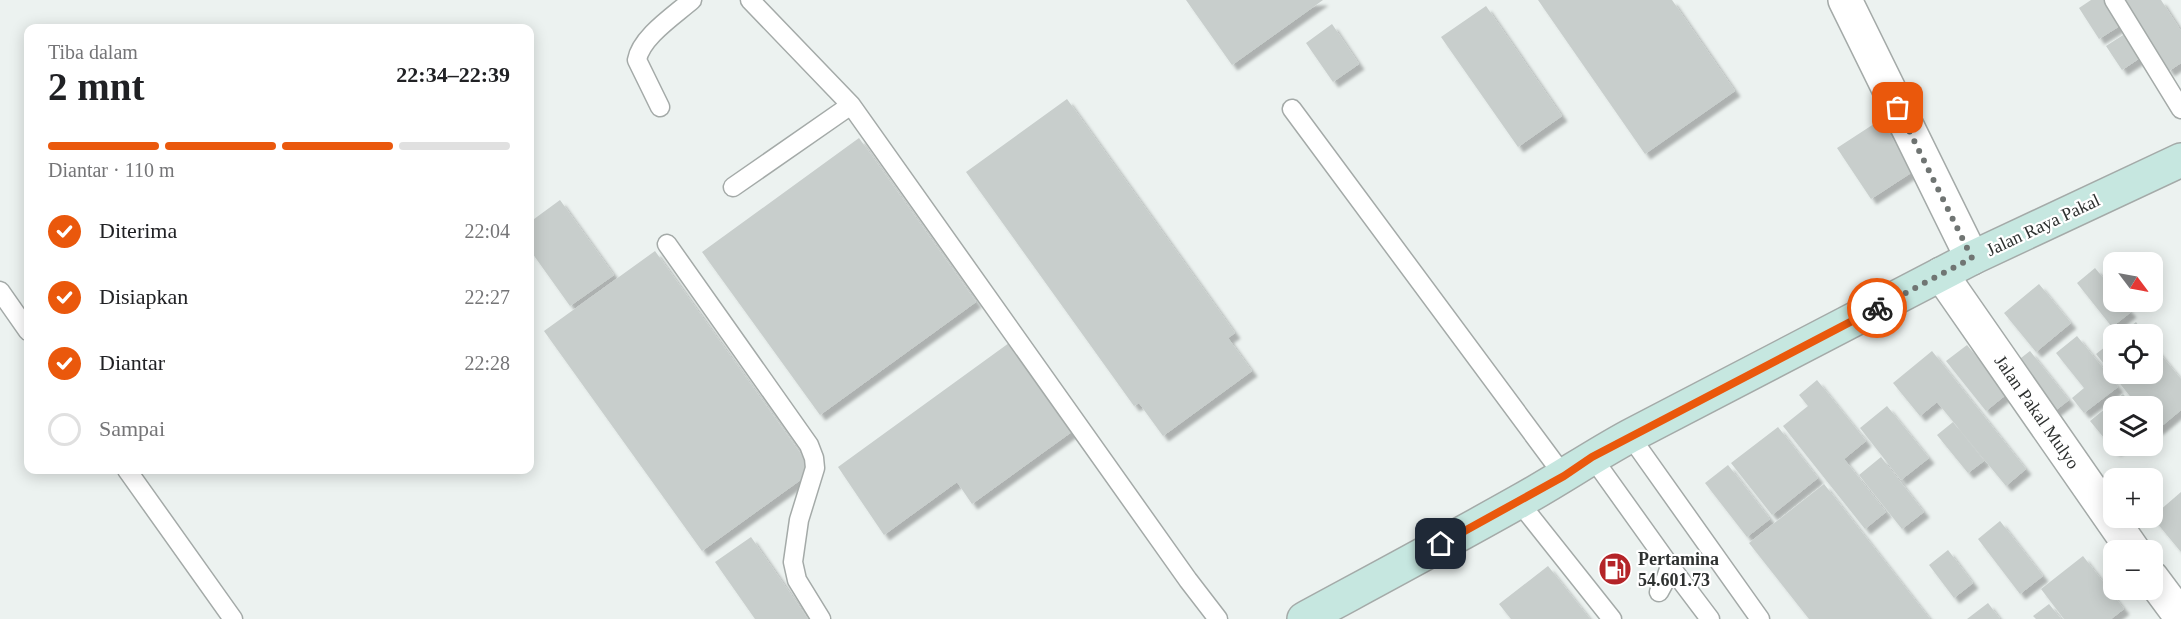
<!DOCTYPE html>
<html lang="id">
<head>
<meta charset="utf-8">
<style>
  :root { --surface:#fff; --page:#f6f6f6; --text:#202124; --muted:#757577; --line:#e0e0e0; --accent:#ea580c }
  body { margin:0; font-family:Georgia,serif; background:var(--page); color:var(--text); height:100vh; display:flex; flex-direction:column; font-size:22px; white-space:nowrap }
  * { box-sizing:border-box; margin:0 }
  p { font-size:20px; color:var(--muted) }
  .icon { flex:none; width:33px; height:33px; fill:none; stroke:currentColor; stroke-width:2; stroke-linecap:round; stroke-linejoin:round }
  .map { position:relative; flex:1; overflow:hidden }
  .drawer { position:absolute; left:24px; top:24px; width:510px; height:450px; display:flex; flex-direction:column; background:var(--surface); border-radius:12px; box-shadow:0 3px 15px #0003 }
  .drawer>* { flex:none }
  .needle { width:39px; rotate:122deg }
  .fabs { position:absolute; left:2103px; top:252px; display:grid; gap:12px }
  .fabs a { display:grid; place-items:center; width:60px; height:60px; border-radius:12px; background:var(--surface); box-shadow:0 3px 15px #0003; font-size:30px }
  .pin { position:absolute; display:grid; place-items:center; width:51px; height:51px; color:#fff; margin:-26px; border-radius:12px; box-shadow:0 3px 9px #0006 }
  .courier { position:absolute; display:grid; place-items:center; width:60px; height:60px; margin:-30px; border:4px solid #ea580c; border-radius:50%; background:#fff; color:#222; box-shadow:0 2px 8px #0007 }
  .head em { font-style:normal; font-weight:600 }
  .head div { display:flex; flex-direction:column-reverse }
  .head { display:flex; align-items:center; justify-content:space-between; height:102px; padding:0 24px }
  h1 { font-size:39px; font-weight:600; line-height:45px }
  .bar { display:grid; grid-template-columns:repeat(4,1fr); gap:9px 6px; align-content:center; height:72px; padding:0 24px }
  .bar i { height:8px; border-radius:4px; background:var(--line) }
  .bar .current { background:var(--accent) }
  .bar p { grid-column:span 4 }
  ol { padding:0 24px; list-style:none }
  li { display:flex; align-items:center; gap:18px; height:66px }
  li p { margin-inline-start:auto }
  li .icon { padding:6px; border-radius:50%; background:var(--accent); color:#fff; stroke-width:4 }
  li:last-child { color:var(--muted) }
  li i { width:33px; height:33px; border:3px solid var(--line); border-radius:50% }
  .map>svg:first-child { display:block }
  .building { fill:#c8cecc; filter:url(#shadow) }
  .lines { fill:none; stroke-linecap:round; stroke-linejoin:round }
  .lane-casing { stroke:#a4aaa8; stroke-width:21 }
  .street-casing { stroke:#a4aaa8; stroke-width:36 }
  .secondary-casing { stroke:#a4aaa8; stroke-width:36 }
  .lane { stroke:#fff; stroke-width:18 }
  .street { stroke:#fff; stroke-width:33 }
  .secondary { stroke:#c6e7e0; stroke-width:33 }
  .done { stroke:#707573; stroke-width:6; stroke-dasharray:0 10.8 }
  .route { stroke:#ea580c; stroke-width:8 }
  .labels { text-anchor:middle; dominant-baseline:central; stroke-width:4.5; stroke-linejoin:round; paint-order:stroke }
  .street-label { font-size:18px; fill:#2e3130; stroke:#fff }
  .poi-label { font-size:18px; font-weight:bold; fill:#2e3130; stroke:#fff; text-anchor:start }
</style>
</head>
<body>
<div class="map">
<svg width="2181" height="619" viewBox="0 0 2181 619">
  <defs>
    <filter id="shadow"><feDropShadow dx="5.5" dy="5.5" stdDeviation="1.5" flood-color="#0004"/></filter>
  </defs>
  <rect width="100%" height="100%" fill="#ecf2f0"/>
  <!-- building -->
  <path class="building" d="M 1186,0 L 1323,0 L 1232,65 Z
    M 1538,0 L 1672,0 L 1735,91 L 1645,154 Z
    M 2091,0 L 2111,0 L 2126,22 L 2099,39 L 2079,8 Z
    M 2122,0 L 2161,0 L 2181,31 L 2181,63 L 2169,71 Z
    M 1486,6 L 1562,116 L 1518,147 L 1441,37 Z
    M 1332,24 L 1359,64 L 1333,82 L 1306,43 Z
    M 2131,30 L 2146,54 L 2122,70 L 2106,46 Z
    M 1067,99 L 1235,333 L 1228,338 L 1252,371 L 1163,436 L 1139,403 L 1134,406 L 966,172 Z
    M 1880,120 L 1914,171 L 1871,199 L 1837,148 Z
    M 859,138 L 976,302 L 820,415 L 702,252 Z
    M 560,200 L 614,275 L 570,306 L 530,250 L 530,222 Z
    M 655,251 L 813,471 L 702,551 L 544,331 Z
    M 2095,268 L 2114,291 L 2114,302 L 2122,302 L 2131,312 L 2112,327 L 2077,283 Z
    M 2039,284 L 2071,323 L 2036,352 L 2004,313 Z
    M 2136,322 L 2145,334 L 2120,334 Z
    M 2077,336 L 2118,387 L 2084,413 L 2072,398 L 2084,388 L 2056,353 Z
    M 2114,340 L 2114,374 L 2152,374 L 2152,344 L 2181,379 L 2181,410 L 2157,430 L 2152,424 L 2152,406 L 2138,406 L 2096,354 Z
    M 1009,343 L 1073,431 L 972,504 L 957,482 L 884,535 L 838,467 Z
    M 1967,345 L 2007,394 L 1986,411 L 1946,361 Z
    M 1932,351 L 2026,469 L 2006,486 L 1937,402 L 1920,416 L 1893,383 Z
    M 2030,351 L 2069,400 L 2051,414 L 2012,365 Z
    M 1817,380 L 1866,441 L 1844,459 L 1886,512 L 1865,529 L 1783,426 L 1808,406 L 1799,395 Z
    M 2123,394 L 2134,406 L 2114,406 L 2114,446 L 2122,446 L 2115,451 L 2090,421 Z
    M 1887,406 L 1929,458 L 1901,480 L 1860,428 Z
    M 1953,422 L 1984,461 L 1968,473 L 1937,435 Z
    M 1778,427 L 1818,478 L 1772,515 L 1731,463 Z
    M 1881,457 L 1924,512 L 1902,529 L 1859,475 Z
    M 1728,465 L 1770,519 L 1747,537 L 1705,483 Z
    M 1824,484 L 1930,619 L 1809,619 L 1749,543 Z
    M 2181,492 L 2181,552 L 2152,517 Z
    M 2000,521 L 2043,576 L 2020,594 L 1978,539 Z
    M 751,537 L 808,619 L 755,619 L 715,562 Z
    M 1948,550 L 1973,583 L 1954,598 L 1929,565 Z
    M 2083,556 L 2124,609 L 2111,619 L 2064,619 L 2041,589 Z
    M 1548,566 L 1590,619 L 1511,619 L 1499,604 Z
    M 1988,603 L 2000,619 L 1967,619 Z
    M 2049,604 L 2061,619 L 2036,619 L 2033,616 Z"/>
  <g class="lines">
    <!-- lane casing -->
    <g class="lane-casing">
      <path id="lane" d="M 750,0 L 851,105 L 1188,580 L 1218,619
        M 2114,0 L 2181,109
        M 660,107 L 637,60 C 641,37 675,15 692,0
        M 1292,109 L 1564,476
        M 733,187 L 851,105
        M 667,244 L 809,445 L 814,458 L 815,468 L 799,520 L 793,562 L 797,580 L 821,619
        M 0,291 L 28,331
        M 1630,436 L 1760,619
        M 1592,457 L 1670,566 L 1710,619
        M 127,470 L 233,619
        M 1519,502 L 1612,619
        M 1659,592 L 1665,581 L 1670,566"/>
    </g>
    <!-- street casing -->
    <g class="street-casing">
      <path id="street" d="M 1845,0 L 1972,258
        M 1941,274 L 2133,550
        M 2152,578 L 2181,617"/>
    </g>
    <!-- secondary casing -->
    <g class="secondary-casing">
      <path id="secondary" d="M 1304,619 C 1376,580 1449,541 1520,501 C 1558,480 1593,456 1630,436 L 1972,258 L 2181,160"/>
    </g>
    <!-- lane -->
    <use href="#lane" class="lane"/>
    <!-- street -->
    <use href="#street" class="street"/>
    <!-- secondary -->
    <use href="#secondary" class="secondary"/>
  </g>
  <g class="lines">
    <!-- done -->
    <path class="done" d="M 1877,308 L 1972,258 L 1898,108"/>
    <!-- route -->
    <path class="route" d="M 1441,544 L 1564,476 L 1592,457 L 1877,308"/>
  </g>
  <!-- icons -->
  <defs>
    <g id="fuel-disc" transform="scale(1.725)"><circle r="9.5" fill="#b42428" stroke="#fff"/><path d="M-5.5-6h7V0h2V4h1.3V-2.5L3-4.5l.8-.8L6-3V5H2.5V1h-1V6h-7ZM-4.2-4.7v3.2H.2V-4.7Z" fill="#fff"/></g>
  </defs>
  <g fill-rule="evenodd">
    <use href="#fuel-disc" x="1615" y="569"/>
  </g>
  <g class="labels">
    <!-- street labels -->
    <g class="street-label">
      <text transform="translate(2043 225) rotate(-25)">Jalan Raya Pakal</text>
      <text transform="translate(2037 412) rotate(55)">Jalan Pakal Mulyo</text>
    </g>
    <!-- poi labels -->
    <g class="poi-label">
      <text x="1638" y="559">Pertamina<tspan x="1638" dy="21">54.601.73</tspan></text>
    </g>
  </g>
</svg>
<div class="fabs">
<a><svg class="needle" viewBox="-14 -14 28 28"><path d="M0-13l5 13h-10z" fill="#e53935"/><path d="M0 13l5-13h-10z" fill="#757577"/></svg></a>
<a><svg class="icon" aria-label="locate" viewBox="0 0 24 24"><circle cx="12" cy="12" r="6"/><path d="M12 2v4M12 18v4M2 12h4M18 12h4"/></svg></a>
<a><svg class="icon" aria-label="layers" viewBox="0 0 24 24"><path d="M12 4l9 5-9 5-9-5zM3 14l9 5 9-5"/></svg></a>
<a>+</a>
<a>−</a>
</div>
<div class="pin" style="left:1898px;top:108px;background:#ea580c"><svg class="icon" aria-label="bag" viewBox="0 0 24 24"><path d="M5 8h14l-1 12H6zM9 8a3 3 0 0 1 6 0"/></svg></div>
<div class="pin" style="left:1441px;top:544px;background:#1f2937"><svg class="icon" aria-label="home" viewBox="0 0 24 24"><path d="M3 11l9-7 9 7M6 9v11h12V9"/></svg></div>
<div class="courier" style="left:1877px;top:308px"><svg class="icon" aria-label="bike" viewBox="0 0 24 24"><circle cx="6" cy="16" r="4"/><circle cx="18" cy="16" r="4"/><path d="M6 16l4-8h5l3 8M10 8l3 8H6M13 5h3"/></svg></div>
<section class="drawer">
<div class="head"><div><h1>2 mnt</h1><p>Tiba dalam</p></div><em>22:34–22:39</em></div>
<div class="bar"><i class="current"></i><i class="current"></i><i class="current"></i><i></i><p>Diantar · 110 m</p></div>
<ol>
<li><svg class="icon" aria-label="check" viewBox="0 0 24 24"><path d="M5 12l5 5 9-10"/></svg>Diterima<p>22:04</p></li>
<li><svg class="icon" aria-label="check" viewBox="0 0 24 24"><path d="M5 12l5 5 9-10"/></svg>Disiapkan<p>22:27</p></li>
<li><svg class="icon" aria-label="check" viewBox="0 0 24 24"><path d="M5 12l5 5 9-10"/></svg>Diantar<p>22:28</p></li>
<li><i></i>Sampai</li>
</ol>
</section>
</div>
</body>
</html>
